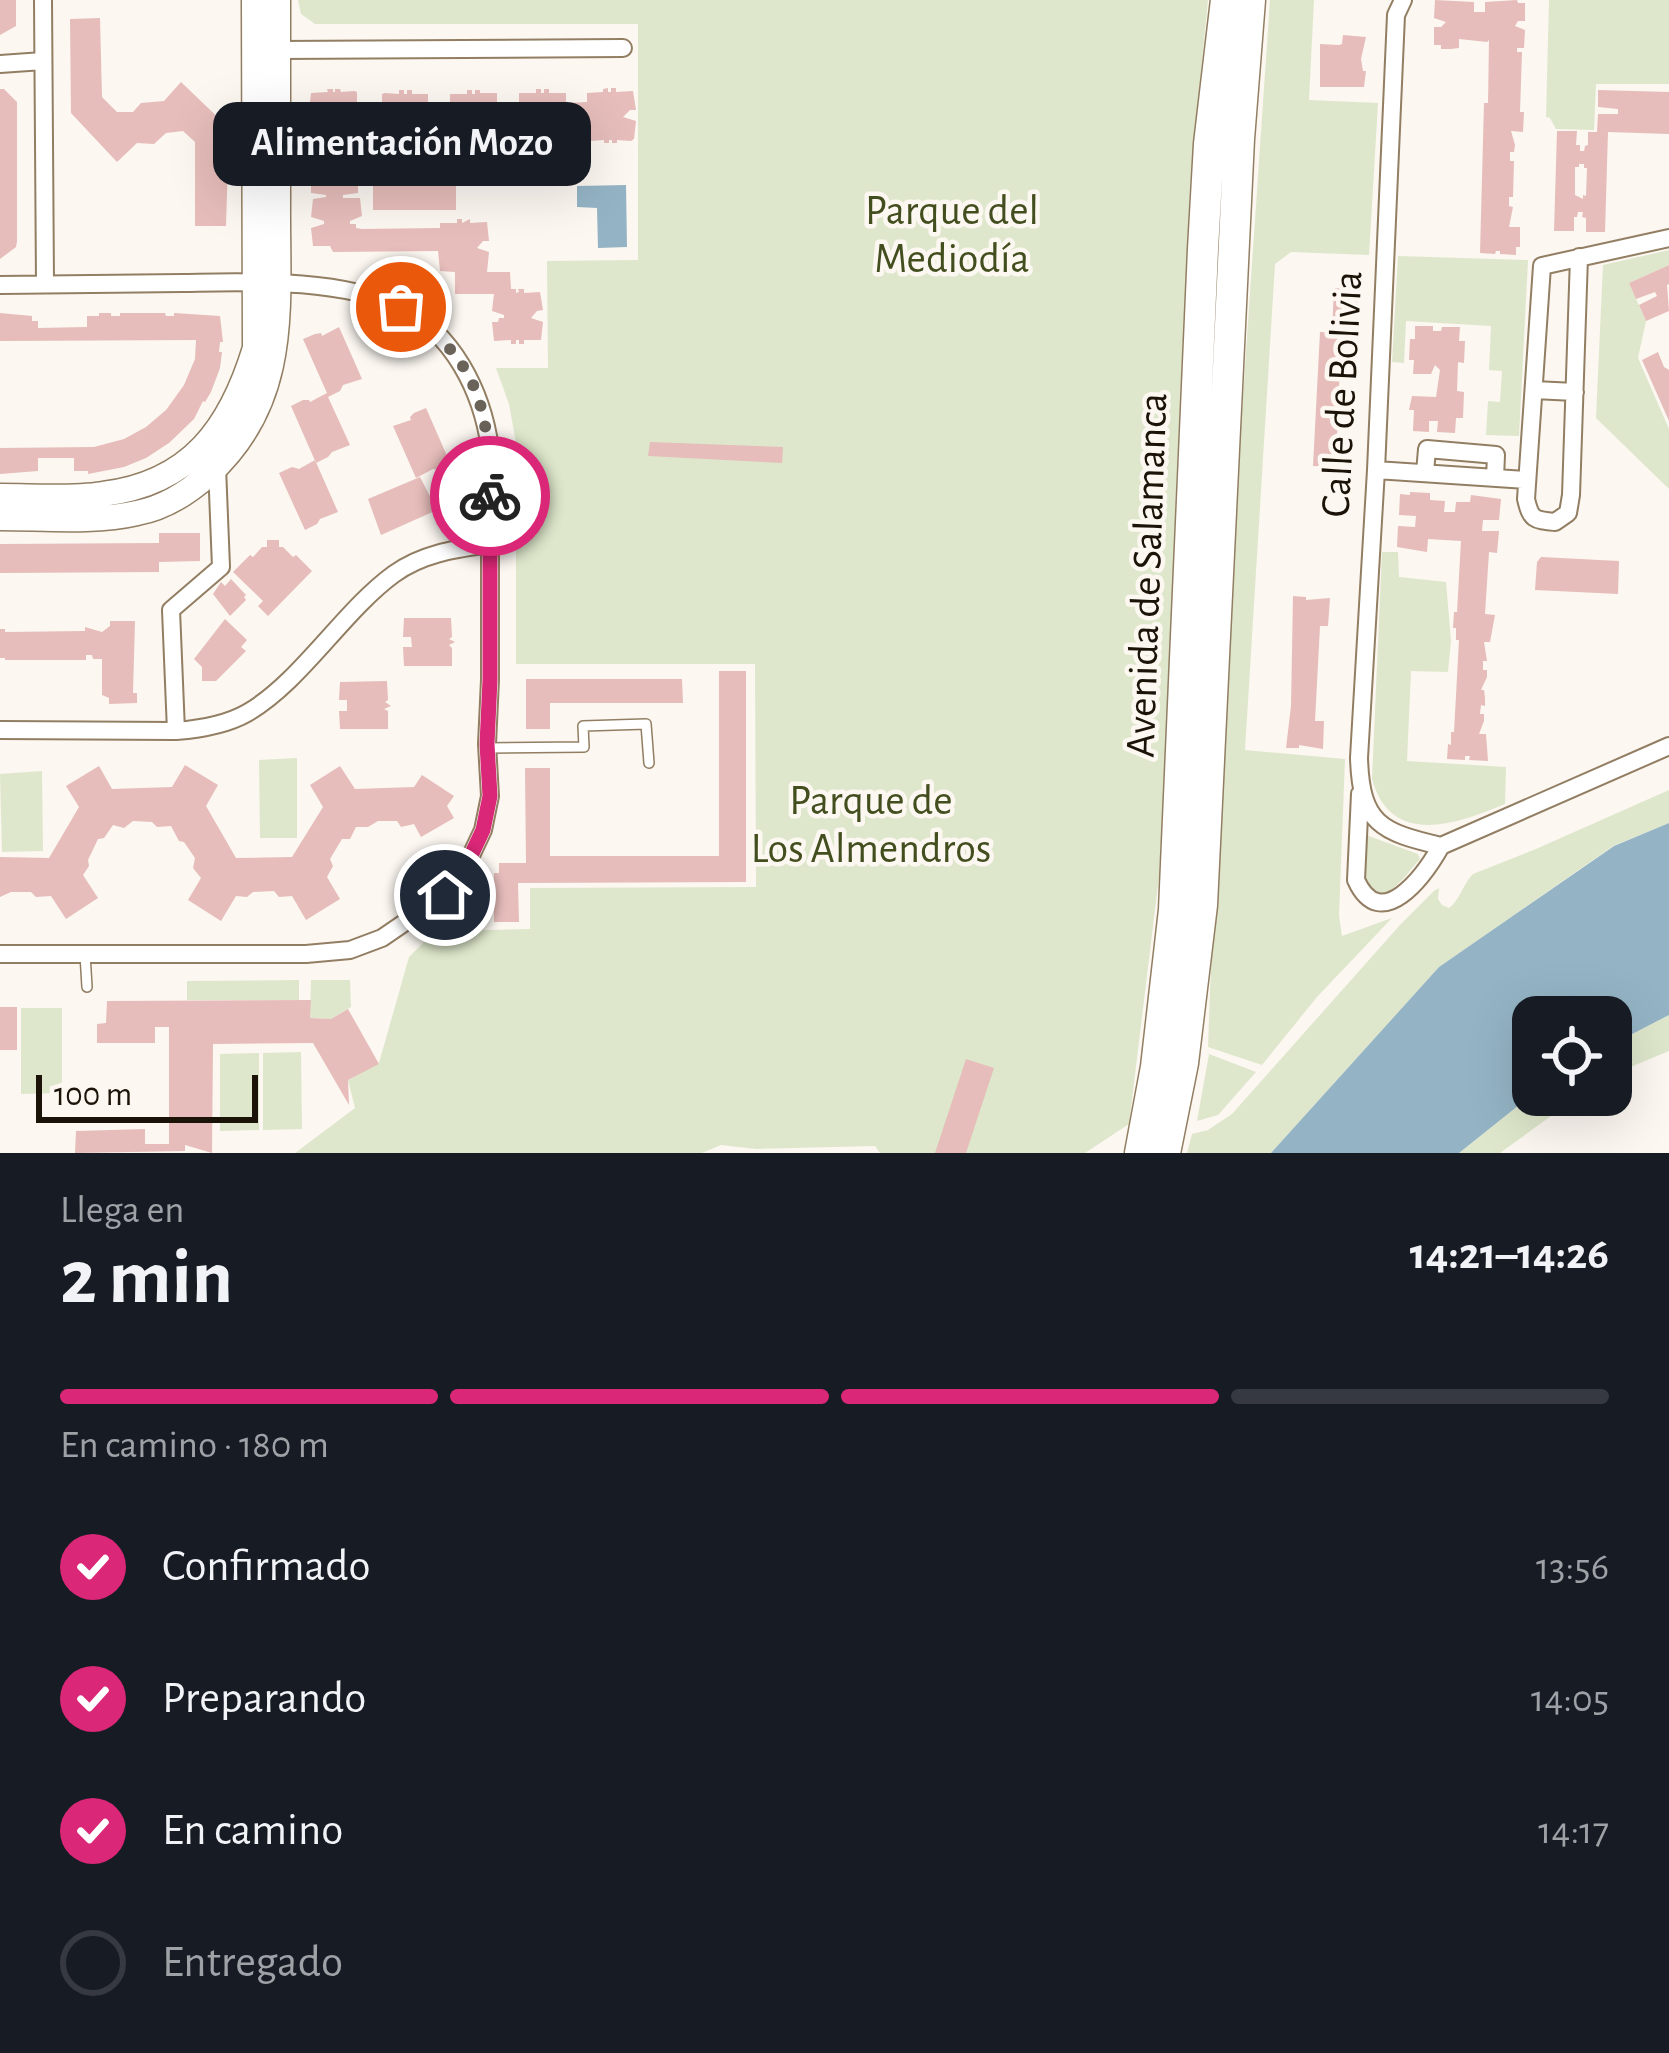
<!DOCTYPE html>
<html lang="es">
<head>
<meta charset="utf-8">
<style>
  :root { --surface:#171b24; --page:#242831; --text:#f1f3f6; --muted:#9ea1a6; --line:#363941; --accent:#db2777 }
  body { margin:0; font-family:"Alegreya Sans",sans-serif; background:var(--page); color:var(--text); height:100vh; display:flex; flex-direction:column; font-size:45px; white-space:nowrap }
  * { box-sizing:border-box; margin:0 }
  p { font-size:39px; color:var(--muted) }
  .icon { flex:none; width:66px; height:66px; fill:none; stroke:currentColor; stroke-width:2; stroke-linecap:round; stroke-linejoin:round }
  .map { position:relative; height:1153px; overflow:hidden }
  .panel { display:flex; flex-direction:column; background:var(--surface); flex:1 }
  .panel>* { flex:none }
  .buttons { position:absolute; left:1512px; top:996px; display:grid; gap:24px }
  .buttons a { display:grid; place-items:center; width:120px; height:120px; border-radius:24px; background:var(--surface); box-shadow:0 12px 48px #0002; font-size:60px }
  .scale { position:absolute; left:36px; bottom:30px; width:222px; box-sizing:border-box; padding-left:12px; border:6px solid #1b1308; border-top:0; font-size:33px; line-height:42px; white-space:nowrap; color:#1b1308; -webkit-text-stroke:9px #fcf7f1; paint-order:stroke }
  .pin { position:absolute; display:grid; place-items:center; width:102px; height:102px; color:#fff; margin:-51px; border:6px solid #fff; border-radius:50%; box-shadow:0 3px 12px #0007 }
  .courier { position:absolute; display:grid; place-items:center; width:120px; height:120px; margin:-60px; border:9px solid #db2777; border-radius:50%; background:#fff; color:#222; box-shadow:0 3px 15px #0007 }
  .bubble { position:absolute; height:84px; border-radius:24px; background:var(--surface); box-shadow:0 12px 48px #0002; font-size:39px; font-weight:700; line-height:84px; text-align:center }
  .headline em { font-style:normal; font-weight:700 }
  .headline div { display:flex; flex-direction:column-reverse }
  .headline { display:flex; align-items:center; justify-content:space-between; height:204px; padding:0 60px }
  h1 { font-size:78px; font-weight:700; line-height:90px }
  .bar { display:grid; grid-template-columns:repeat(4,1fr); gap:18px 12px; align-content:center; height:144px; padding:0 60px }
  .bar i { height:15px; border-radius:9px; background:var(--line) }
  .bar .current { background:var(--accent) }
  .bar p { grid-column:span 4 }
  ol { padding:0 60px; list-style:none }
  li { display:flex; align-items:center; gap:36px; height:132px }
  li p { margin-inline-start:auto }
  li .icon { padding:12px; border-radius:50%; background:var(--accent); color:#fff; stroke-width:4 }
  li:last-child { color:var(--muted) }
  li i { width:66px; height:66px; border:6px solid var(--line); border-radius:50% }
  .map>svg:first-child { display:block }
  .green { fill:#dee7cb }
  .water { fill:#94b4c5 }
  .building { fill:#e6bdba; fill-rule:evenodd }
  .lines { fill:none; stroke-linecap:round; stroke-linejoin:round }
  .lane-casing { stroke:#927e62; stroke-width:12 }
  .street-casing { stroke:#927e62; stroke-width:20 }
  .secondary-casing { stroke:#927e62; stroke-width:27 }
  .highway-casing { stroke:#927e62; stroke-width:33 }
  .lane { stroke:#fff; stroke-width:9 }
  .street { stroke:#fff; stroke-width:16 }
  .secondary { stroke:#fff; stroke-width:24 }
  .highway { stroke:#fff; stroke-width:30 }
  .done { stroke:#6a635a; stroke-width:12; stroke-dasharray:0 21.6 }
  .route { stroke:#db2777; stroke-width:15 }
  .labels { text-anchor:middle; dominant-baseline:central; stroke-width:9; stroke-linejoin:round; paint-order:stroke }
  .park-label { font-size:42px; fill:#434e1e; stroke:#fcf7f1 }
  .street-label { font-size:42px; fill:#1b1308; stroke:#fcf7f1 }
</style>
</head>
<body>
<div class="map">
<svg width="1669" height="1153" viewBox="0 0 1669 1153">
  <rect width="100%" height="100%" fill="#fcf7f1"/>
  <!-- green -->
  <path class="green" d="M 298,0 L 1208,0 L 1190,185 L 1176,489 L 1172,644 L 1159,877 L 1129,1124 L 1085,1153 L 880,1153 L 875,1146 L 756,1149 L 721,1145 L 702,1153 L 295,1153 L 355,1108 L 348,1080 L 379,1063 L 409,957 L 435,931 L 530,929 L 530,888 L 756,887 L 755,664 L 516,664 L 516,443 L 509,404 L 496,368 L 548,368 L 547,261 L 638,260 L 638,24 L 315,24 L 301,14 Z
    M 1270,0 L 1314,0 L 1309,100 L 1378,103 L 1369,255 L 1291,252 L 1275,264 L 1245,750 L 1345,759 L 1339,915 L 1342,936 L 1392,918 L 1317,997 L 1262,1065 L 1208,1047 L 1219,748 Z
    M 1549,0 L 1669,0 L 1669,84 L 1596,84 L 1594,130 L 1556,129 L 1550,118 L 1546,117 Z
    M 1669,250 L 1669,265 L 1629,283 L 1646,321 L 1638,358 L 1669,429 L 1669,489 L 1596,418 L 1603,265 Z
    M 1398,256 L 1528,260 L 1519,436 L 1486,435 L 1488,401 L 1500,402 L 1502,371 L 1489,370 L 1491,326 L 1406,321 L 1404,363 L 1392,362 Z
    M 1382,552 L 1398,552 L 1399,577 L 1446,582 L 1451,641 L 1448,672 L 1411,671 L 1407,761 L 1506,767 L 1505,804 C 1457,824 1391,848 1372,779 Z
    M 297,758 L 297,838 L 260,838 L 259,760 Z
    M 42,771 L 43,851 L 2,852 L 0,774 Z
    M 1669,790 L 1669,823 L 1613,846 L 1439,967 L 1271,1153 L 1187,1153 L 1192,1134 L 1208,1130 L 1232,1114 L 1400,925 L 1434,891 L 1439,888 L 1438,899 L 1442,905 L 1449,908 C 1460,900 1463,884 1473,874 L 1536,849 Z
    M 1366,835 L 1418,854 L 1420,859 C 1411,869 1403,881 1392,889 C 1357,917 1365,850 1366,835 Z
    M 299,980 L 299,1000 L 187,1000 L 187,981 Z
    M 311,980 L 350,980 L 351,1007 L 331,1019 L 310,1018 Z
    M 21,1008 L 62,1008 L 62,1093 L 21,1094 Z
    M 1669,1015 L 1669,1051 L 1611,1075 L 1611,1045 Z
    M 301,1052 L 302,1129 L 263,1130 L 263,1053 Z
    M 259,1053 L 259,1130 L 220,1131 L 220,1054 Z
    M 1209,1054 L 1256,1072 L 1218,1115 L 1197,1121 Z
    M 1533,1094 L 1580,1095 L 1500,1153 L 1459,1153 Z"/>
  <!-- water -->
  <path class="water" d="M 626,185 L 627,247 L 598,248 L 597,208 L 577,207 L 577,186 Z
    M 1669,823 L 1669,1015 L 1611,1045 L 1611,1017 L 1533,1017 L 1533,1094 L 1459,1153 L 1271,1153 L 1439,967 L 1614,846 Z"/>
  <!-- building -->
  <path class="building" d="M 0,0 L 16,0 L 16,26 L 0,35 Z
    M 1435,0 L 1474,2 L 1474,12 L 1485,12 L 1485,2 L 1517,0 L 1518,3 L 1525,3 L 1525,21 L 1518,21 L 1515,26 L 1525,30 L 1524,48 L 1517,48 L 1517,52 L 1522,52 L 1520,112 L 1524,112 L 1523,132 L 1511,131 L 1515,145 L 1514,152 L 1510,152 L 1510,161 L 1514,161 L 1513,197 L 1509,197 L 1509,206 L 1513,207 L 1509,227 L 1520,227 L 1520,247 L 1516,247 L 1516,255 L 1500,254 L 1500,251 L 1496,251 L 1495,254 L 1480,253 L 1484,103 L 1488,103 L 1489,40 L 1487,42 L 1459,39 L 1459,48 L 1451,49 L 1441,49 L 1441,45 L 1434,45 L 1434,27 L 1441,27 L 1446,22 L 1434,18 Z
    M 100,18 L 102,97 L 117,112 L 133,112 L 141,103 L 164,101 L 181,82 L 229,128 L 226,226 L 195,226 L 195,142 L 183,131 L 166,133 L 154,144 L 137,143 L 117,162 L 71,113 L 70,19 Z
    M 1343,35 L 1366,37 L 1361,59 L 1363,71 L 1366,71 L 1364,87 L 1320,87 L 1320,44 L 1339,45 L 1342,44 Z
    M 608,88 L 608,92 L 611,92 L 611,88 L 616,88 L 616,92 L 633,91 L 636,110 L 630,110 L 623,117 L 636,121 L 634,139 L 631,141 L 617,140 L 617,143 L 612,143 L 612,140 L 609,140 L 609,143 L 604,143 L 604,140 L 590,141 L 587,140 L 587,130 L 566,130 L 566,140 L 563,142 L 549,140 L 549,144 L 544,144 L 544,140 L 542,140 L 542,144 L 536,144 L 536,140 L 520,141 L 519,131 L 497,131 L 497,141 L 480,141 L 480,145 L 472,141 L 473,145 L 467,145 L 467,141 L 451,141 L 451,131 L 429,132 L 429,141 L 412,141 L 412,145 L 404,141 L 404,145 L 399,145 L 399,142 L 382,142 L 382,132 L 360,132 L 353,133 L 353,144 L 347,144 L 358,146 L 358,163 L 362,163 L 362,168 L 358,168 L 362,176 L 358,176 L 358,193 L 343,195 L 343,198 L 360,198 L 362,216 L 350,221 L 350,224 L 356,224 L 356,228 L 362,229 L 440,228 L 440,223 L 457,223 L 457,219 L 462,219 L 462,223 L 470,219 L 470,223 L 487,222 L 489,241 L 483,241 L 477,248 L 489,252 L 487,272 L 510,272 L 511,289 L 516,289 L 516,293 L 519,292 L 518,289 L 524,289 L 524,293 L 540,292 L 543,310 L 537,311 L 531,318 L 543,322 L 541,340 L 524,340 L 524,344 L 519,344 L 519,340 L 516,340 L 516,344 L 511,344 L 511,340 L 494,341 L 492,322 L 498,322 L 499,318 L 504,318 L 504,315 L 492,311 L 494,294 L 455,294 L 455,272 L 440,271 L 438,251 L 333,252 L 330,246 L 313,246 L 311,228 L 324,224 L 324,221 L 311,217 L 313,199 L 326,197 L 326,195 L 311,193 L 311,176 L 307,176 L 307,171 L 311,171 L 311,168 L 307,168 L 307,163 L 311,163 L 311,146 L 322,146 L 316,144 L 316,134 L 309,134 L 309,122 L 314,122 L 321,115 L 309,111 L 311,93 L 328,92 L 327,89 L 333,89 L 333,92 L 335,92 L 335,89 L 340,89 L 341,92 L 354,91 L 357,92 L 357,103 L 382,104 L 382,94 L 385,93 L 399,94 L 399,90 L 404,90 L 404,94 L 407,94 L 407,90 L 412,90 L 412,94 L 428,94 L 428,104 L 450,103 L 450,94 L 467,94 L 467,90 L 472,90 L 472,94 L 475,94 L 475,90 L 480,90 L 480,93 L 497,93 L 497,103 L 519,103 L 519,93 L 536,93 L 536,89 L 541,89 L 541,93 L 544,93 L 544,89 L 549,89 L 549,93 L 566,93 L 566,103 L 587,102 L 587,93 L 603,92 L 603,89 Z
    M 0,89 L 4,89 L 17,102 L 17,241 L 16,247 L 0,259 Z
    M 1598,90 L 1669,92 L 1669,134 L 1608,132 L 1605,232 L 1586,232 L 1586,218 L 1582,217 L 1583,212 L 1578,212 L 1577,217 L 1574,217 L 1574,231 L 1554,231 L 1557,131 L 1577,131 L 1576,145 L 1580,145 L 1580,151 L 1584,151 L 1585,146 L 1588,145 L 1588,132 L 1597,132 L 1598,114 L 1618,114 L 1618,109 L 1598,107 ZM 1579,164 L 1584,164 L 1584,168 L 1587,168 L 1586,196 L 1583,195 L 1583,199 L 1575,195 L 1575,167 L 1579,167 Z
    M 456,157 L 456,210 L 373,210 L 373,158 Z
    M 1669,265 L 1669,284 L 1667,285 L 1669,311 L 1646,321 L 1639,305 L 1657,296 L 1655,292 L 1636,299 L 1629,283 Z
    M 1334,288 L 1356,289 L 1355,299 L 1358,299 L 1354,333 L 1342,333 L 1342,345 L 1344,345 L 1343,367 L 1340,367 L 1339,388 L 1342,388 L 1337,434 L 1340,434 L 1339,456 L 1336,456 L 1335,467 L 1313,466 L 1320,332 L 1332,332 Z
    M 0,313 L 32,316 L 32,321 L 38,321 L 38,328 L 87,327 L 87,316 L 99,316 L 99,313 L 111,313 L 111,316 L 120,316 L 120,313 L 165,313 L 166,316 L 174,316 L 174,313 L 220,316 L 223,342 L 220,342 L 219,352 L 222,352 L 220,368 L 211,392 L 205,402 L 203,401 L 194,419 L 169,443 L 146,458 L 124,467 L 88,474 L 88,471 L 74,471 L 74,458 L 38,458 L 38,471 L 0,474 L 0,448 L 94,447 L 124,439 L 146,427 L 166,410 L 184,385 L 195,359 L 196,340 L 0,341 Z
    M 1415,326 L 1433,326 L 1433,331 L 1441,331 L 1442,327 L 1460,327 L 1459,341 L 1465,341 L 1464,363 L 1458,362 L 1457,391 L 1464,392 L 1463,418 L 1456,418 L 1455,433 L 1437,432 L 1438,421 L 1429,421 L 1429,432 L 1413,431 L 1414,410 L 1409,410 L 1412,396 L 1436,397 L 1440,370 L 1435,365 L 1431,374 L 1413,374 L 1414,360 L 1409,360 L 1410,339 L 1415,339 Z
    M 339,327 L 362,379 L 343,385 L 340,391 L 328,397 L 350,445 L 332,452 L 328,457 L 316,463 L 291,406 L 303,400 L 309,400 L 310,402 L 327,393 L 303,339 L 315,334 L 321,333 L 322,336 Z
    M 1658,352 L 1664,367 L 1669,370 L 1669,421 L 1642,360 Z
    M 426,408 L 451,465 L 439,470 L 433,469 L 416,478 L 393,426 L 411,420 L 410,417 L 414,413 Z
    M 650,442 L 783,447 L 782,463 L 648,456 Z
    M 315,460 L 338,512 L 320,519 L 317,524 L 305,530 L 279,473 L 292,467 L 299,469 Z
    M 420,477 L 437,510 L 381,535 L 368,499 Z
    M 1410,492 L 1430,493 L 1430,500 L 1445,501 L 1444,512 L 1455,512 L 1456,502 L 1470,502 L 1471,495 L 1501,499 L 1499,520 L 1483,520 L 1482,531 L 1499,531 L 1497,553 L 1489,552 L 1485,614 L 1495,615 L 1490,642 L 1484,642 L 1487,661 L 1483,661 L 1483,670 L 1487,670 L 1487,677 L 1481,690 L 1484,690 L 1485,698 L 1485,706 L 1481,705 L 1480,714 L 1484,714 L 1484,721 L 1479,734 L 1486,734 L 1488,761 L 1469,760 L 1470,756 L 1465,756 L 1465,760 L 1447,759 L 1448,744 L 1451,745 L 1451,732 L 1454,732 L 1459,640 L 1456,640 L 1456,628 L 1453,628 L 1454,612 L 1457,612 L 1461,541 L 1428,539 L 1427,552 L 1397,547 L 1398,526 L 1415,527 L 1416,516 L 1399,515 L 1400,494 L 1410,495 Z
    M 159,533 L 200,533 L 200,561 L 159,562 L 159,572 L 0,573 L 0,544 L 159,543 Z
    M 267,540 L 279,540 L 279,547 L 283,547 L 293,557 L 296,555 L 312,571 L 268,616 L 258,606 L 263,601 L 233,572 L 250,555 L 253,557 L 262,547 L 267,547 Z
    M 1541,557 L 1619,561 L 1618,594 L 1535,590 L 1537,562 Z
    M 231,579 L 246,595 L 244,597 L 246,600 L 230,616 L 213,594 L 221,582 L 225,586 Z
    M 1293,596 L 1306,597 L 1306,600 L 1330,598 L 1328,626 L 1320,626 L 1315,721 L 1324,721 L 1323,749 L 1299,745 L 1299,748 L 1286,748 L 1291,706 Z
    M 404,618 L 451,618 L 452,637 L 449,639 L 455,642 L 449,645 L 452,648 L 452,666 L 404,666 L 403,647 L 412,647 L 411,637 L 403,637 Z
    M 225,619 L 247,640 L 241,647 L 246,651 L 216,681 L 202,681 L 202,667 L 194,659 Z
    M 110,621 L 135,621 L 133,693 L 137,693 L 137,703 L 109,704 L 109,698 L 102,695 L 102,659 L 93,659 L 92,655 L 86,655 L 86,660 L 5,660 L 5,658 L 0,658 L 0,629 L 5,629 L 5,632 L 85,631 L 85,627 L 102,632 L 110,626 Z
    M 719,671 L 746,671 L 746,882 L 518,883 L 519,922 L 494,922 L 494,873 L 499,873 L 499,863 L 526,863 L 525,768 L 550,768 L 550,856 L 719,856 Z
    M 526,679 L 682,679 L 683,703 L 550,703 L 550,729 L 526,729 Z
    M 387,681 L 388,700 L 385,702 L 391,706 L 384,709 L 388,711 L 388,729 L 340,729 L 339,711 L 347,711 L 347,700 L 339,700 L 340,682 Z
    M 185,765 L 218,785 L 206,806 L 236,858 L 292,857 L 323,807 L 310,785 L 340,766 L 355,789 L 414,787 L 422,775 L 454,796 L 447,806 L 454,818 L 421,837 L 414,824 L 401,827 L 397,821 L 378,821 L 368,827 L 356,827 L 350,839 L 342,839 L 330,859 L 333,866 L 327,877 L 340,899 L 306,920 L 292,896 L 279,897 L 274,891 L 253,892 L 247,897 L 236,896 L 221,921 L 188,900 L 201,878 L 193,868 L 195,858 L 184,842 L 179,841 L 171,826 L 157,827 L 152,822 L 133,821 L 124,828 L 113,825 L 104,838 L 98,839 L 88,860 L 89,866 L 83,875 L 98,898 L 66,919 L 51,896 L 36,897 L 31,892 L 11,892 L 0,897 L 0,857 L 49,858 L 79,807 L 66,786 L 99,766 L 112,789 L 172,787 Z
    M 311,1000 L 310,1018 L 331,1019 L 348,1009 L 379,1064 L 348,1080 L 349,1105 L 313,1043 L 213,1044 L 212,1153 L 185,1145 L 185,1151 L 75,1153 L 76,1131 L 145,1129 L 145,1144 L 169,1144 L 169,1027 L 155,1027 L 155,1043 L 97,1043 L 97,1024 L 106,1023 L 107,1001 Z
    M 0,1007 L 17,1007 L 17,1050 L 0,1050 Z
    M 966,1059 L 994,1068 L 966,1153 L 935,1153 Z"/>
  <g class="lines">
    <!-- lane casing -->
    <g class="lane-casing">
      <path id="lane" d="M 488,748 L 584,747 L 583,726 L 646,724 L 649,763
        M 85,954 L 87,987"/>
    </g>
    <!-- street casing -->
    <g class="street-casing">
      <path id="street" d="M 43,0 L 45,284
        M 1403,0 L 1396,15 L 1376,470 L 1359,758 C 1361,824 1381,832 1441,846
        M 278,50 L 623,48
        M 0,64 L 43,61
        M 1579,257 L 1571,495 L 1568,513 L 1555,522 C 1534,520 1531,520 1526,499 L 1542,266 L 1669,238
        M 0,285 C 61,284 122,284 183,283 C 249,282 339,278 400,307 C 453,333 482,391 490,448 L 490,680 L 487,744 L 490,796 L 483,830 L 467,864 L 445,895 L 382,938 L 350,950 L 306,954 L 0,954
        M 1534,390 L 1575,392
        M 1376,470 L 1527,480
        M 1425,473 L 1427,449 L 1496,455 L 1495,478
        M 0,730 L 176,731 C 201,729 226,725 247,713 C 301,682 343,611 394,574 C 423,553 456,549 490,544
        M 176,731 L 171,610 L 221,567 L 217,467
        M 1360,794 L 1356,880 C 1381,935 1424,876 1441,846
        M 1441,846 L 1669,746"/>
    </g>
    <!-- secondary casing -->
    <g class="secondary-casing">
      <path id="secondary" d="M 0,496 C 34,496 70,499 103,494 C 192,483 231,427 255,348 L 254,0
        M 0,518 C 44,518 94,523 137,513 C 164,508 189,492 209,474 C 292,398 277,303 278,202 C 278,134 278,67 278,0"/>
    </g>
    <!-- highway casing -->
    <g class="highway-casing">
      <path id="highway" d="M 1140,1153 L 1156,1067 L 1174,910 L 1203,249 L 1209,144 L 1226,0
        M 1165,1153 L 1183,1063 L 1202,905 L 1239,139 L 1250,0"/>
    </g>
    <!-- lane -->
    <use href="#lane" class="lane"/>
    <!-- street -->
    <use href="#street" class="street"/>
    <!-- secondary -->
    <use href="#secondary" class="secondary"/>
    <!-- highway -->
    <use href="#highway" class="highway"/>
  </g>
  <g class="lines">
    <!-- done -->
    <path class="done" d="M 401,307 C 479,360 489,407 490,496"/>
    <!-- route -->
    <path class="route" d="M 445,895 L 467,864 L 483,830 L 490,796 L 487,744 L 490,680 L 490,496"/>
  </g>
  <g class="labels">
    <!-- park labels -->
    <g class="park-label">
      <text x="952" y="211">Parque del<tspan x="952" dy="48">Mediodía</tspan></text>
      <text x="871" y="801">Parque de<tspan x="871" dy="48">Los Almendros</tspan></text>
    </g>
    <!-- street labels -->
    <g class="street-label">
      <text transform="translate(1342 394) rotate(-87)">Calle de Bolivia</text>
      <text transform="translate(1147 575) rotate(-88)">Avenida de Salamanca</text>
    </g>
  </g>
</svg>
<div class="buttons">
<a><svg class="icon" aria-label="locate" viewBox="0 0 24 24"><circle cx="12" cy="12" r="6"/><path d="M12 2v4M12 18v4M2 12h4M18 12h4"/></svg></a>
</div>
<div class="scale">100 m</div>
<div class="pin" style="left:401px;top:307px;background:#ea580c"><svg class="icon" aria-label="bag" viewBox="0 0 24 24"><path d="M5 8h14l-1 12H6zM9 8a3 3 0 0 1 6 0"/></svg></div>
<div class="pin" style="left:445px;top:895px;background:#1f2937"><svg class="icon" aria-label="home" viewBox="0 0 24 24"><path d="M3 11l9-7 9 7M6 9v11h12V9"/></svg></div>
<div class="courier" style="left:490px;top:496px"><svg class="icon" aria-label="bike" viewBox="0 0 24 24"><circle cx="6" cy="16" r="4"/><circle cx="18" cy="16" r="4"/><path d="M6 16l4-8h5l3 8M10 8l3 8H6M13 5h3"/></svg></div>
<div class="bubble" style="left:213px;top:102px;width:378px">Alimentación Mozo</div>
</div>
<section class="panel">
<div class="headline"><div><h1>2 min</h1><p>Llega en</p></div><em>14:21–14:26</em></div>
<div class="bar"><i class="current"></i><i class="current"></i><i class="current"></i><i></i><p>En camino · 180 m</p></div>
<ol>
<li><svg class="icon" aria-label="check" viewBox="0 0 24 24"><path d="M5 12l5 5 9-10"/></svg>Confirmado<p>13:56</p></li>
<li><svg class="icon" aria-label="check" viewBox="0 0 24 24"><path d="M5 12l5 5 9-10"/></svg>Preparando<p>14:05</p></li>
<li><svg class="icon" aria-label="check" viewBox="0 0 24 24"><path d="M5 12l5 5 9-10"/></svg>En camino<p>14:17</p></li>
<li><i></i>Entregado</li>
</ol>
</section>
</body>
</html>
